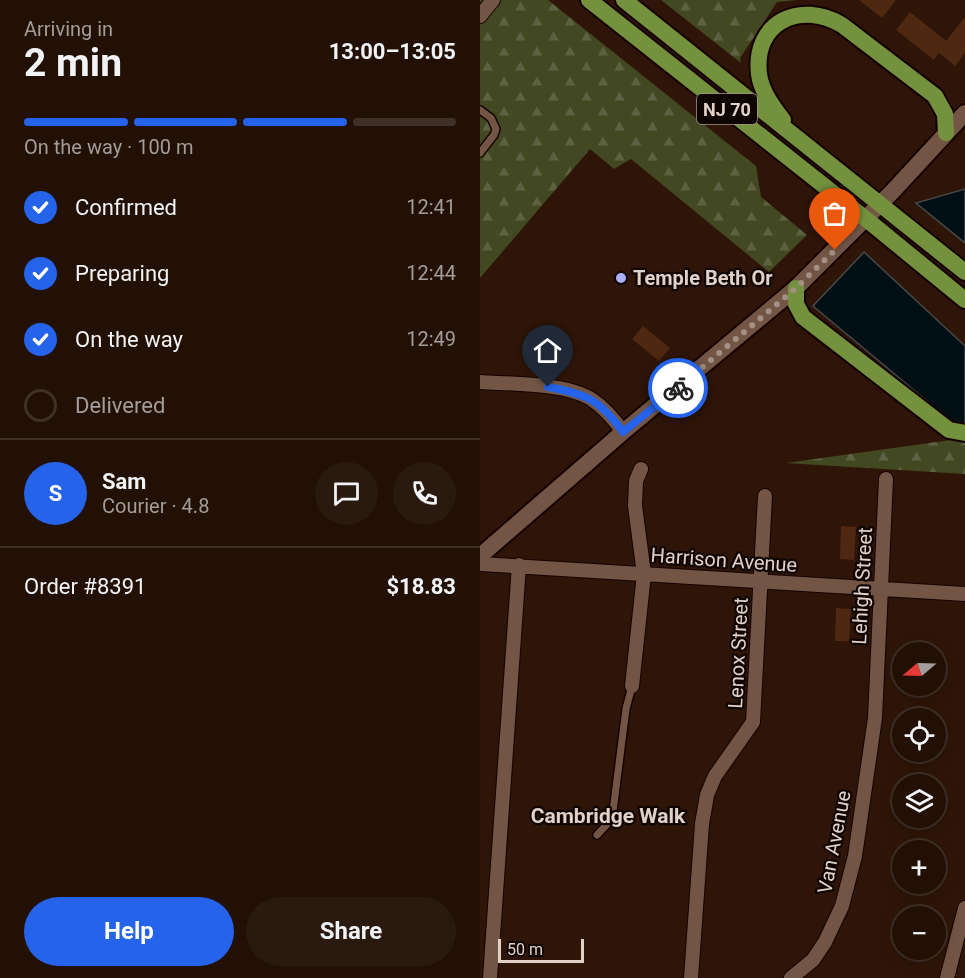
<!DOCTYPE html>
<html lang="en">
<head>
<meta charset="utf-8">
<style>
  :root { --surface:#221005; --page:#2a190f; --text:#f1f3f6; --muted:#a29d9a; --line:#3f3027; --accent:#2563eb }
  body { margin:0; font-family:Roboto,sans-serif; background:var(--page); color:var(--text); height:100vh; display:flex; flex-direction:column; font-size:22px; white-space:nowrap }
  * { box-sizing:border-box; margin:0 }
  p { font-size:20px; color:var(--muted) }
  .icon { flex:none; width:33px; height:33px; fill:none; stroke:currentColor; stroke-width:2; stroke-linecap:round; stroke-linejoin:round }
  .map { position:relative; flex:1; overflow:hidden }
  .details { display:flex; flex-direction:column; background:var(--surface); width:480px }
  .details>* { flex:none }
  .needle { width:39px; rotate:251deg }
  .buttons { position:absolute; left:412px; top:642px; display:grid; gap:12px }
  .buttons a { display:grid; place-items:center; width:54px; height:54px; border-radius:50%; background:var(--surface); box-shadow:0 3px 15px #0003,0 0 0 2px var(--line); font-size:30px }
  .scale { position:absolute; left:18px; bottom:15px; width:86px; box-sizing:border-box; padding-left:6px; border:3px solid #e2d1c7; border-top:0; font-size:16px; line-height:21px; white-space:nowrap; color:#e2d1c7; -webkit-text-stroke:4px #0e0502; paint-order:stroke }
  .pin { position:absolute; display:grid; place-items:center; width:51px; height:51px; color:#fff; margin:-62px -26px; border-radius:50% 50% 50% 0; rotate:-45deg; box-shadow:0 0 6px #0007 }
  .pin .icon { rotate:45deg }
  .courier { position:absolute; display:grid; place-items:center; width:60px; height:60px; margin:-30px; border:4px solid #2563eb; border-radius:50%; background:#fff; color:#222; box-shadow:0 2px 8px #0007 }
  .headline em { font-style:normal; font-weight:700 }
  .headline div { display:flex; flex-direction:column-reverse }
  .headline { display:flex; align-items:center; justify-content:space-between; height:102px; padding:0 24px }
  h1 { font-size:39px; font-weight:700; line-height:45px }
  .bar { display:grid; grid-template-columns:repeat(4,1fr); gap:9px 6px; align-content:center; height:72px; padding:0 24px }
  .bar i { height:8px; border-radius:4px; background:var(--line) }
  .bar .active { background:var(--accent) }
  .bar p { grid-column:span 4 }
  .line { display:flex; align-items:center; gap:15px; padding:0 24px; border-top:2px solid var(--line) }
  .line div { flex:1 }
  .round { display:grid; place-items:center; flex:none; width:63px; height:63px; border-radius:32px; background:var(--page) }
  ol { padding:0 24px; list-style:none }
  li { display:flex; align-items:center; gap:18px; height:66px }
  li p { margin-inline-start:auto }
  li .icon { padding:6px; border-radius:50%; background:var(--accent); color:#fff; stroke-width:4 }
  li:last-child { color:var(--muted) }
  li i { width:33px; height:33px; border:3px solid var(--line); border-radius:50% }
  .primary-button { display:flex; gap:12px; margin-top:auto; padding:12px 24px }
  .primary-button a { flex:1; height:69px; border-radius:36px; background:var(--accent); color:#fff; font-size:24px; font-weight:700; line-height:69px; text-align:center }
  .primary-button a+a { background:var(--page); color:var(--text) }
  main { display:flex; flex:1; min-height:0 }
  .map>svg:first-child { display:block }
  .forest { fill:url(#forest-firs) }
  .water { fill:#000f13; stroke:#444949; stroke-width:1.5 }
  .building { fill:#4e2811 }
  .lines { fill:none; stroke-linecap:round; stroke-linejoin:round }
  .service-casing { stroke:#150200; stroke-width:10 }
  .minor-casing { stroke:#150200; stroke-width:16 }
  .tertiary-casing { stroke:#150200; stroke-width:20 }
  .trunk-casing { stroke:#150200; stroke-width:20 }
  .service { stroke:#735545; stroke-width:7 }
  .minor { stroke:#735545; stroke-width:14 }
  .tertiary { stroke:#735545; stroke-width:16 }
  .trunk { stroke:#74923e; stroke-width:16 }
  .done { stroke:#a38f84; stroke-width:6; stroke-dasharray:0 10.8 }
  .route { stroke:#2563eb; stroke-width:8 }
  .poi-dot { fill:#adaffb; stroke:#0e0502; stroke-width:2 }
  .labels { text-anchor:middle; dominant-baseline:central; stroke-width:4.5; stroke-linejoin:round; paint-order:stroke }
  .shield { fill:#0e0502; stroke:#a2948c; stroke-width:1.5 }
  .shield-label { font-size:18px; font-weight:bold; fill:#e2d1c7 }
  .poi-label { font-size:20px; font-weight:bold; fill:#e2d1c7; stroke:#0e0502; text-anchor:start }
  .street-label { font-size:20px; fill:#e2d1c7; stroke:#0e0502 }
  .neighbourhood-label { font-size:21px; font-weight:bold; fill:#e2d1c7; stroke:#0e0502 }
</style>
</head>
<body>
<main>
<section class="details">
<div class="headline"><div><h1>2 min</h1><p>Arriving in</p></div><em>13:00–13:05</em></div>
<div class="bar"><i class="active"></i><i class="active"></i><i class="active"></i><i></i><p>On the way · 100 m</p></div>
<ol>
<li><svg class="icon" aria-label="check" viewBox="0 0 24 24"><path d="M5 12l5 5 9-10"/></svg>Confirmed<p>12:41</p></li>
<li><svg class="icon" aria-label="check" viewBox="0 0 24 24"><path d="M5 12l5 5 9-10"/></svg>Preparing<p>12:44</p></li>
<li><svg class="icon" aria-label="check" viewBox="0 0 24 24"><path d="M5 12l5 5 9-10"/></svg>On the way<p>12:49</p></li>
<li><i></i>Delivered</li>
</ol>
<div class="line" style="height:108px"><b class="round" style="background:var(--accent);color:#fff">S</b><div><b>Sam</b><p>Courier · 4.8</p></div><a class="round"><svg class="icon" aria-label="chat" viewBox="0 0 24 24"><path d="M4 5h16v11H9l-5 4z"/></svg></a><a class="round"><svg class="icon" aria-label="phone" viewBox="0 0 24 24"><path d="M5 4h4l2 5-3 2q2 4 5 5l2-3 5 2v4C11 20 4 13 5 4z"/></svg></a></div>
<div class="line" style="height:78px"><div>Order #8391</div><b>$18.83</b></div>
<div class="primary-button"><a>Help</a><a>Share</a></div>
</section>
<div class="map">
<svg width="485" height="978" viewBox="0 0 485 978">
  <defs>
    <pattern id="forest-firs" width="22" height="20" patternUnits="userSpaceOnUse" patternTransform="scale(1.5)"><rect width="22" height="20" fill="#424822"/><path d="M5 1l3.5 6h-7zM16 11l3.5 6h-7z" fill="#5d6141"/></pattern>
  </defs>
  <rect width="100%" height="100%" fill="#2e1507"/>
  <!-- forest -->
  <path class="forest" d="M 0,0 L 68,0 L 276,166 L 281,197 L 327,235 L 289,272 L 151,159 L 134,169 L 110,149 L 0,278 Z
    M 181,0 L 317,0 L 297,2 L 260,58 L 261,63 Z
    M 485,438 L 485,474 L 306,463 Z"/>
  <!-- water -->
  <path class="water" d="M 485,189 L 485,243 L 436,203 Z
    M 384,252 L 485,346 L 485,425 L 471,421 L 333,306 Z"/>
  <!-- building -->
  <path class="building" d="M 379,0 L 416,0 L 402,18 Z
    M 430,12 L 466,41 L 485,17 L 485,53 L 475,66 L 459,53 L 454,60 L 416,30 Z
    M 163,326 L 190,348 L 179,361 L 152,339 Z
    M 361,526 L 376,527 L 374,560 L 360,559 Z
    M 356,608 L 371,609 L 369,641 L 355,641 Z"/>
  <g class="lines">
    <!-- service casing -->
    <g class="service-casing">
      <path id="service" d="M 0,110 L 11,118 L 16,129 L 14,135 L 0,153
        M 117,835 L 132,819 L 146,709 L 152,686"/>
    </g>
    <!-- minor casing -->
    <g class="minor-casing">
      <path id="minor" d="M 0,16 L 13,0
        M 0,382 C 29,384 87,383 111,399 C 125,408 134,419 143,432
        M 0,564 L 485,594
        M 152,686 L 164,574 L 155,506 L 156,481 L 161,469
        M 10,978 L 39,565
        M 211,978 L 222,824 L 227,795 L 235,776 L 273,722 L 285,496
        M 311,978 L 333,960 L 345,942 L 362,906 L 375,856 L 395,718 L 406,479
        M 467,978 L 485,908"/>
    </g>
    <!-- tertiary casing -->
    <g class="tertiary-casing">
      <path id="tertiary" d="M 0,556 L 143,432 L 316,288 L 412,192 L 485,113"/>
    </g>
    <!-- trunk casing -->
    <g class="trunk-casing">
      <path id="trunk" d="M 109,0 L 386,219 L 485,300
        M 144,0 L 485,272
        M 303,120 C 293,107 281,91 279,74 C 273,22 320,0 362,25 L 455,96 L 465,114 L 466,133
        M 316,288 L 316,304 L 323,317 L 469,430 L 485,433"/>
    </g>
    <!-- service -->
    <use href="#service" class="service"/>
    <!-- minor -->
    <use href="#minor" class="minor"/>
    <!-- tertiary -->
    <use href="#tertiary" class="tertiary"/>
    <!-- trunk -->
    <use href="#trunk" class="trunk"/>
  </g>
  <g class="lines">
    <!-- done -->
    <path class="done" d="M 198,388 L 316,288 L 355,250"/>
    <!-- route -->
    <path class="route" d="M 68,387 C 107,394 120,400 143,432 L 198,388"/>
  </g>
  <!-- markers -->
  <circle class="poi-dot" cx="141" cy="278" r="6"/>
  <g class="labels">
    <!-- shield labels -->
    <rect class="shield" x="217" y="94" width="60" height="30" rx="4.5"/>
    <g class="shield-label">
      <text x="247" y="109">NJ 70</text>
    </g>
    <!-- poi labels -->
    <g class="poi-label">
      <text x="153" y="278">Temple Beth Or</text>
    </g>
    <!-- street labels -->
    <g class="street-label">
      <text transform="translate(244 560) rotate(4)">Harrison Avenue</text>
      <text transform="translate(382 586) rotate(-87)">Lehigh Street</text>
      <text transform="translate(258 653) rotate(-87)">Lenox Street</text>
      <text transform="translate(354 842) rotate(-79)">Van Avenue</text>
    </g>
    <!-- neighbourhood labels -->
    <g class="neighbourhood-label">
      <text x="128" y="816">Cambridge Walk</text>
    </g>
  </g>
</svg>
<div class="buttons">
<a><svg class="needle" viewBox="-14 -14 28 28"><path d="M0-13l5 13h-10z" fill="#e53935"/><path d="M0 13l5-13h-10z" fill="#a29d9a"/></svg></a>
<a><svg class="icon" aria-label="locate" viewBox="0 0 24 24"><circle cx="12" cy="12" r="6"/><path d="M12 2v4M12 18v4M2 12h4M18 12h4"/></svg></a>
<a><svg class="icon" aria-label="layers" viewBox="0 0 24 24"><path d="M12 4l9 5-9 5-9-5zM3 14l9 5 9-5"/></svg></a>
<a>+</a>
<a>−</a>
</div>
<div class="scale">50 m</div>
<div class="pin" style="left:355px;top:250px;background:#ea580c"><svg class="icon" aria-label="bag" viewBox="0 0 24 24"><path d="M5 8h14l-1 12H6zM9 8a3 3 0 0 1 6 0"/></svg></div>
<div class="pin" style="left:68px;top:387px;background:#1f2937"><svg class="icon" aria-label="home" viewBox="0 0 24 24"><path d="M3 11l9-7 9 7M6 9v11h12V9"/></svg></div>
<div class="courier" style="left:198px;top:388px"><svg class="icon" aria-label="bike" viewBox="0 0 24 24"><circle cx="6" cy="16" r="4"/><circle cx="18" cy="16" r="4"/><path d="M6 16l4-8h5l3 8M10 8l3 8H6M13 5h3"/></svg></div>
</div>
</main>
</body>
</html>
